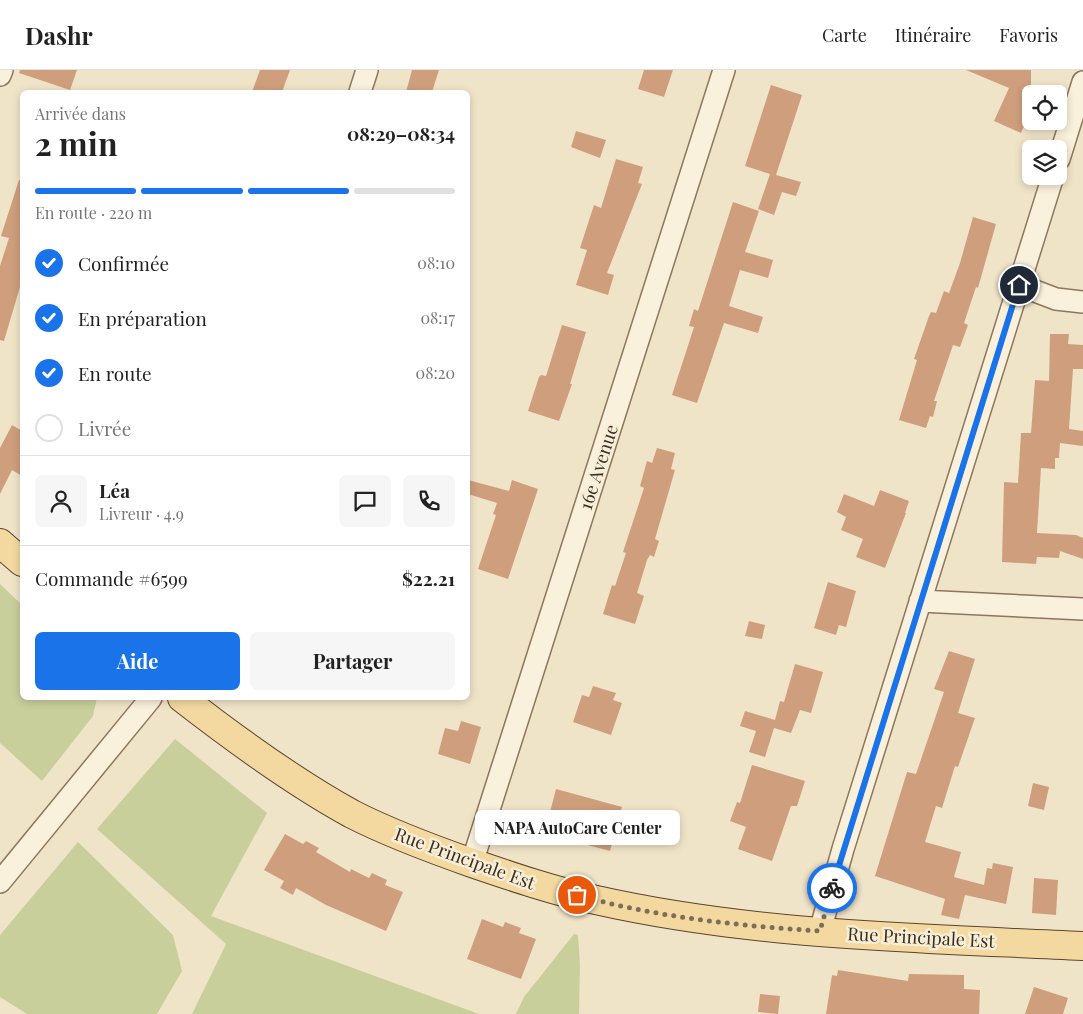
<!DOCTYPE html>
<html lang="fr">
<head>
<meta charset="utf-8">
<style>
  :root { --surface:#fff; --page:#f6f6f6; --text:#222; --muted:#767676; --line:#e0e0e0; --accent:#1a73e8 }
  body { margin:0; font-family:"Playfair Display",serif; background:var(--page); color:var(--text); height:100vh; display:flex; flex-direction:column; font-size:19px; white-space:nowrap }
  * { box-sizing:border-box; margin:0 }
  p { font-size:16px; color:var(--muted) }
  .icon { flex:none; width:28px; height:28px; fill:none; stroke:currentColor; stroke-width:2; stroke-linecap:round; stroke-linejoin:round }
  .map { position:relative; flex:1; overflow:hidden }
  .panel { position:absolute; left:20px; top:20px; width:450px; height:610px; display:flex; flex-direction:column; background:var(--surface); border-radius:8px; box-shadow:0 2px 8px #0003 }
  .panel>* { flex:none }
  .buttons { position:absolute; left:1022px; top:15px; display:grid; gap:10px }
  .buttons a { display:grid; place-items:center; width:45px; height:45px; border-radius:8px; background:var(--surface); box-shadow:0 2px 8px #0003; font-size:25px }
  .pin { position:absolute; display:grid; place-items:center; width:42px; height:42px; color:#fff; margin:-21px; border:2px solid #fff; border-radius:50%; box-shadow:0 1px 5px #0007 }
  .courier { position:absolute; display:grid; place-items:center; width:50px; height:50px; margin:-25px; border:4px solid #1a73e8; border-radius:50%; background:#fff; color:#222; box-shadow:0 1px 6px #0007 }
  .bubble { position:absolute; height:35px; border-radius:8px; background:var(--surface); box-shadow:0 2px 8px #0003; font-size:16px; font-weight:700; line-height:35px; text-align:center }
  .head em { font-style:normal; font-weight:700 }
  .head div { display:flex; flex-direction:column-reverse }
  .head { display:flex; align-items:center; justify-content:space-between; height:85px; padding:0 15px }
  h1 { font-size:32px; font-weight:700; line-height:38px }
  .bar { display:grid; grid-template-columns:repeat(4,1fr); gap:8px 5px; align-content:center; height:60px; padding:0 15px }
  .bar i { height:6px; border-radius:4px; background:var(--line) }
  .bar .selected { background:var(--accent) }
  .bar p { grid-column:span 4 }
  .line { display:flex; align-items:center; gap:12px; padding:0 15px; border-top:1px solid var(--line) }
  .line div { flex:1 }
  .round { display:grid; place-items:center; flex:none; width:52px; height:52px; border-radius:8px; background:var(--page) }
  ol { padding:0 15px; list-style:none }
  li { display:flex; align-items:center; gap:15px; height:55px }
  li p { margin-inline-start:auto }
  li .icon { padding:5px; border-radius:50%; background:var(--accent); color:#fff; stroke-width:4 }
  li:last-child { color:var(--muted) }
  li i { width:28px; height:28px; border:2px solid var(--line); border-radius:50% }
  .primary-button { display:flex; gap:10px; margin-top:auto; padding:10px 15px }
  .primary-button a { flex:1; height:58px; border-radius:8px; background:var(--accent); color:#fff; font-size:20px; font-weight:700; line-height:58px; text-align:center }
  .primary-button a+a { background:var(--page); color:var(--text) }
  header { display:flex; align-items:center; gap:30px; box-sizing:border-box; height:70px; padding:0 25px; background:var(--surface); border-bottom:1px solid var(--line) }
  header strong { font-size:24px }
  nav { display:flex; gap:28px; margin-inline-start:auto; font-size:18px }
  .map>svg:first-child { display:block }
  .green { fill:#c9cf9b }
  .building { fill:#cf9f7d }
  .lines { fill:none; stroke-linecap:round; stroke-linejoin:round }
  .street-casing { stroke:#8d765c; stroke-width:24 }
  .primary-casing { stroke:#5b4430; stroke-width:30 }
  .street { stroke:#faf1dc; stroke-width:21 }
  .primary { stroke:#f3d9a0; stroke-width:28 }
  .done { stroke:#7c6e5b; stroke-width:5; stroke-dasharray:0 9 }
  .route { stroke:#1a73e8; stroke-width:6 }
  .labels { text-anchor:middle; dominant-baseline:central; stroke-width:5; stroke-linejoin:round; paint-order:stroke }
  .street-label { font-size:18px; fill:#3d2e20; stroke:#f7eed8 }
</style>
</head>
<body>
<header>
<strong>Dashr</strong>
<nav><a>Carte</a><a>Itinéraire</a><a>Favoris</a></nav>
</header>
<div class="map">
<svg width="1083" height="944" viewBox="0 0 1083 944">
  <rect width="100%" height="100%" fill="#f0e4c8"/>
  <!-- green -->
  <path class="green" d="M 0,514 L 22,535 L 22,628 L 97,628 L 93,646 L 42,711 L 0,673 Z
    M 175,669 L 267,743 L 211,846 L 479,944 L 192,944 L 226,874 L 97,759 Z
    M 78,772 L 173,865 L 182,901 L 157,944 L 27,944 L 0,927 L 0,865 Z
    M 574,864 L 578,865 L 580,895 L 579,944 L 516,944 L 524,927 Z"/>
  <!-- building -->
  <path class="building" d="M 20,0 L 77,0 L 70,20 L 19,3 Z
    M 260,0 L 290,0 L 282,22 L 252,22 Z
    M 412,0 L 439,0 L 432,22 L 406,22 Z
    M 644,0 L 673,0 L 664,27 L 638,19 Z
    M 966,0 L 1031,0 L 1031,50 L 1027,49 L 1021,63 L 994,51 L 1009,18 Z
    M 771,15 L 802,25 L 776,105 L 801,112 L 796,126 L 782,122 L 774,145 L 758,139 L 770,104 L 745,96 Z
    M 576,61 L 606,70 L 600,88 L 571,77 Z
    M 616,89 L 643,97 L 638,113 L 642,114 L 607,203 L 614,205 L 608,225 L 576,215 L 587,180 L 580,178 L 594,135 L 601,138 Z
    M 19,110 L 22,110 L 22,210 L 4,271 L 0,270 L 0,196 L 9,168 L 1,166 Z
    M 733,132 L 759,141 L 745,182 L 773,190 L 768,208 L 740,200 L 729,236 L 763,247 L 758,263 L 724,253 L 697,333 L 672,325 L 694,257 L 689,256 L 694,239 L 698,241 Z
    M 973,147 L 996,154 L 978,218 L 976,217 L 964,253 L 968,255 L 960,277 L 953,275 L 934,331 L 937,331 L 933,347 L 930,346 L 926,358 L 899,350 L 917,290 L 914,289 L 929,246 L 931,242 L 936,243 L 944,221 L 949,223 L 960,193 Z
    M 562,255 L 586,262 L 570,314 L 572,314 L 559,351 L 528,341 L 539,307 L 541,305 L 546,306 Z
    M 1050,264 L 1069,264 L 1068,274 L 1083,275 L 1083,299 L 1073,299 L 1069,359 L 1083,361 L 1083,376 L 1060,373 L 1059,388 L 1055,388 L 1055,399 L 1041,398 L 1037,463 L 1076,465 L 1083,468 L 1083,489 L 1060,481 L 1059,488 L 1037,487 L 1036,494 L 1002,492 L 1004,412 L 1018,413 L 1021,363 L 1031,363 L 1035,310 L 1049,311 Z
    M 12,355 L 22,361 L 22,406 L 12,400 L 0,424 L 0,378 Z
    M 657,378 L 675,383 L 671,399 L 675,400 L 655,469 L 659,471 L 654,487 L 650,485 L 647,490 L 637,523 L 644,526 L 635,554 L 603,544 L 612,515 L 615,516 L 626,483 L 623,482 L 644,418 L 640,416 L 647,391 L 652,393 Z
    M 468,410 L 509,421 L 512,410 L 538,419 L 508,509 L 478,499 L 496,445 L 493,444 L 497,433 L 468,424 Z
    M 880,420 L 909,431 L 905,443 L 906,443 L 885,498 L 856,487 L 863,469 L 841,460 L 846,447 L 837,442 L 844,424 L 874,436 Z
    M 828,512 L 856,521 L 846,557 L 839,555 L 836,565 L 814,558 Z
    M 749,551 L 765,555 L 762,569 L 745,566 Z
    M 949,581 L 975,589 L 958,643 L 975,648 L 958,697 L 955,696 L 942,738 L 936,736 L 925,772 L 961,782 L 954,807 L 984,815 L 987,798 L 992,799 L 993,793 L 1013,797 L 1006,834 L 965,825 L 959,849 L 941,845 L 945,829 L 875,806 L 907,702 L 916,704 L 944,622 L 934,619 Z
    M 795,594 L 823,602 L 811,643 L 800,640 L 791,663 L 774,658 L 765,687 L 749,682 L 756,661 L 740,656 L 745,641 L 775,650 L 780,631 L 784,632 Z
    M 593,616 L 616,623 L 613,630 L 622,633 L 611,665 L 573,652 L 582,625 L 589,627 Z
    M 461,651 L 481,657 L 470,694 L 438,684 L 445,658 L 458,661 Z
    M 752,695 L 805,711 L 797,736 L 791,736 L 772,791 L 738,779 L 746,757 L 730,751 L 737,732 L 740,733 Z
    M 1033,713 L 1049,717 L 1044,740 L 1028,736 Z
    M 556,719 L 622,737 L 610,781 L 558,767 L 558,769 L 544,765 Z
    M 285,764 L 303,774 L 306,771 L 319,778 L 316,782 L 350,802 L 351,799 L 369,808 L 372,803 L 387,810 L 385,815 L 403,822 L 386,861 L 326,835 L 296,818 L 293,825 L 280,818 L 284,811 L 264,800 Z
    M 1034,808 L 1058,810 L 1056,845 L 1032,843 Z
    M 482,849 L 503,857 L 505,852 L 521,858 L 519,863 L 536,869 L 521,909 L 467,889 Z
    M 838,900 L 908,911 L 909,904 L 964,905 L 964,919 L 980,920 L 979,944 L 826,944 L 832,905 L 837,906 Z
    M 1034,917 L 1068,928 L 1063,944 L 1025,944 Z
    M 760,924 L 780,926 L 778,944 L 758,942 Z"/>
  <g class="lines">
    <!-- street casing -->
    <g class="street-casing">
      <path id="street" d="M 0,5 L 2,0
        M 360,22 L 367,0
        M 1059,89 L 1083,12
        M 1019,215 L 1056,229 L 1083,232
        M 920,531 L 1083,539
        M 472,793 L 724,0
        M 0,812 L 151,628
        M 820,861 L 843,779 L 1053,106"/>
    </g>
    <!-- primary casing -->
    <g class="primary-casing">
      <path id="primary" d="M 0,473 L 22,492
        M 182,628 C 236,670 292,711 352,744 C 391,764 432,779 472,793 C 513,807 554,821 596,830 C 756,866 921,868 1083,876"/>
    </g>
    <!-- street -->
    <use href="#street" class="street"/>
    <!-- primary -->
    <use href="#primary" class="primary"/>
  </g>
  <g class="lines">
    <!-- done -->
    <path class="done" d="M 577,825 C 655,847 739,856 820,861 L 832,818"/>
    <!-- route -->
    <path class="route" d="M 832,818 L 1019,215"/>
  </g>
  <g class="labels">
    <!-- street labels -->
    <g class="street-label">
      <text transform="translate(598 397) rotate(-72)">16e Avenue</text>
      <text transform="translate(465 788) rotate(20)">Rue Principale Est</text>
      <text transform="translate(921 867) rotate(3)">Rue Principale Est</text>
    </g>
  </g>
</svg>
<div class="buttons">
<a><svg class="icon" aria-label="locate" viewBox="0 0 24 24"><circle cx="12" cy="12" r="6"/><path d="M12 2v4M12 18v4M2 12h4M18 12h4"/></svg></a>
<a><svg class="icon" aria-label="layers" viewBox="0 0 24 24"><path d="M12 4l9 5-9 5-9-5zM3 14l9 5 9-5"/></svg></a>
</div>
<div class="pin" style="left:577px;top:825px;background:#ea580c"><svg class="icon" aria-label="bag" viewBox="0 0 24 24"><path d="M5 8h14l-1 12H6zM9 8a3 3 0 0 1 6 0"/></svg></div>
<div class="pin" style="left:1019px;top:215px;background:#1f2937"><svg class="icon" aria-label="home" viewBox="0 0 24 24"><path d="M3 11l9-7 9 7M6 9v11h12V9"/></svg></div>
<div class="courier" style="left:832px;top:818px"><svg class="icon" aria-label="bike" viewBox="0 0 24 24"><circle cx="6" cy="16" r="4"/><circle cx="18" cy="16" r="4"/><path d="M6 16l4-8h5l3 8M10 8l3 8H6M13 5h3"/></svg></div>
<div class="bubble" style="left:475px;top:740px;width:205px">NAPA AutoCare Center</div>
<section class="panel">
<div class="head"><div><h1>2 min</h1><p>Arrivée dans</p></div><em>08:29–08:34</em></div>
<div class="bar"><i class="selected"></i><i class="selected"></i><i class="selected"></i><i></i><p>En route · 220 m</p></div>
<ol>
<li><svg class="icon" aria-label="check" viewBox="0 0 24 24"><path d="M5 12l5 5 9-10"/></svg>Confirmée<p>08:10</p></li>
<li><svg class="icon" aria-label="check" viewBox="0 0 24 24"><path d="M5 12l5 5 9-10"/></svg>En préparation<p>08:17</p></li>
<li><svg class="icon" aria-label="check" viewBox="0 0 24 24"><path d="M5 12l5 5 9-10"/></svg>En route<p>08:20</p></li>
<li><i></i>Livrée</li>
</ol>
<div class="line" style="height:90px"><a class="round"><svg class="icon" aria-label="person" viewBox="0 0 24 24"><circle cx="12" cy="8" r="4"/><path d="M4 21q1-7 8-7t8 7"/></svg></a><div><b>Léa</b><p>Livreur · 4.9</p></div><a class="round"><svg class="icon" aria-label="chat" viewBox="0 0 24 24"><path d="M4 5h16v11H9l-5 4z"/></svg></a><a class="round"><svg class="icon" aria-label="phone" viewBox="0 0 24 24"><path d="M5 4h4l2 5-3 2q2 4 5 5l2-3 5 2v4C11 20 4 13 5 4z"/></svg></a></div>
<div class="line" style="height:65px"><div>Commande #6599</div><b>$22.21</b></div>
<div class="primary-button"><a>Aide</a><a>Partager</a></div>
</section>
</div>
</body>
</html>
